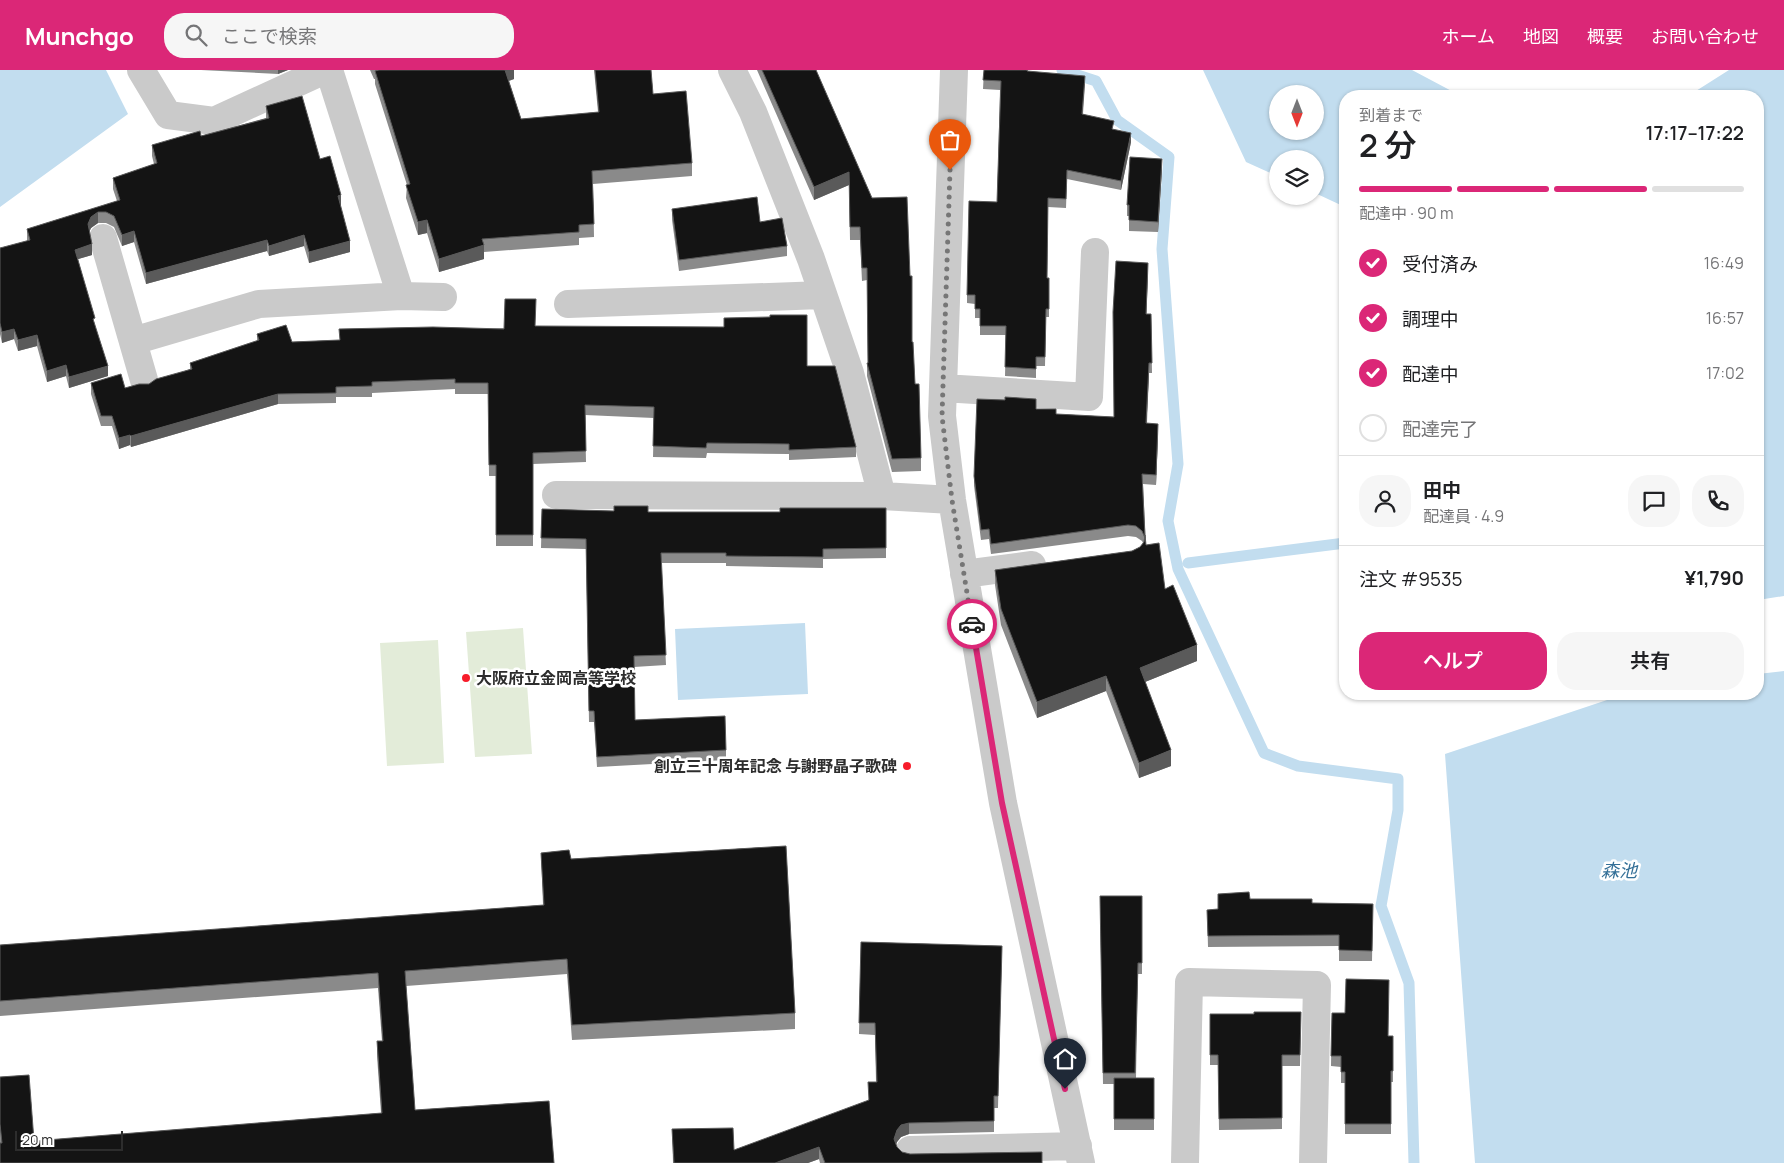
<!DOCTYPE html>
<html lang="ja">
<head>
<meta charset="utf-8">
<style>
  :root { --surface:#fff; --page:#f6f6f6; --text:#202124; --muted:#757577; --line:#e0e0e0; --accent:#db2777 }
  body { margin:0; font-family:Manrope,"Noto Sans JP",sans-serif; background:var(--page); color:var(--text); height:100vh; display:flex; flex-direction:column; font-size:19px; white-space:nowrap }
  * { box-sizing:border-box; margin:0 }
  p { font-size:16px; color:var(--muted) }
  .icon { flex:none; width:28px; height:28px; fill:none; stroke:currentColor; stroke-width:2; stroke-linecap:round; stroke-linejoin:round }
  .map { position:relative; flex:1; overflow:hidden }
  .side { position:absolute; left:1339px; top:20px; width:425px; height:610px; display:flex; flex-direction:column; background:var(--surface); border-radius:20px; box-shadow:0 1px 4px #0004 }
  .side>* { flex:none }
  .needle { width:32px; rotate:180deg }
  .fabs { position:absolute; left:1269px; top:15px; display:grid; gap:10px }
  .fabs a { display:grid; place-items:center; width:55px; height:55px; border-radius:50%; background:var(--surface); box-shadow:0 1px 4px #0004; font-size:25px }
  .scale { position:absolute; left:15px; bottom:12px; width:108px; box-sizing:border-box; padding-left:5px; border:2px solid #2d2d2d; border-top:0; font-size:14px; line-height:18px; white-space:nowrap; color:#2d2d2d; -webkit-text-stroke:4px #fff; paint-order:stroke }
  .pin { position:absolute; display:grid; place-items:center; width:42px; height:42px; color:#fff; margin:-51px -21px; border-radius:50% 50% 50% 0; rotate:-45deg; box-shadow:0 0 5px #0007 }
  .pin .icon { rotate:45deg }
  .courier { position:absolute; display:grid; place-items:center; width:50px; height:50px; margin:-25px; border:4px solid #db2777; border-radius:50%; background:#fff; color:#222; box-shadow:0 1px 6px #0007 }
  .summary em { font-style:normal; font-weight:600 }
  .summary div { display:flex; flex-direction:column-reverse }
  .summary { display:flex; align-items:center; justify-content:space-between; height:85px; padding:0 20px }
  h1 { font-size:32px; font-weight:600; line-height:38px }
  .bar { display:grid; grid-template-columns:repeat(4,1fr); gap:8px 5px; align-content:center; height:60px; padding:0 20px }
  .bar i { height:6px; border-radius:4px; background:var(--line) }
  .bar .active { background:var(--accent) }
  .bar p { grid-column:span 4 }
  .line { display:flex; align-items:center; gap:12px; padding:0 20px; border-top:1px solid var(--line) }
  .line div { flex:1 }
  .round { display:grid; place-items:center; flex:none; width:52px; height:52px; border-radius:20px; background:var(--page) }
  ol { padding:0 20px; list-style:none }
  li { display:flex; align-items:center; gap:15px; height:55px }
  li p { margin-inline-start:auto }
  li .icon { padding:5px; border-radius:50%; background:var(--accent); color:#fff; stroke-width:4 }
  li:last-child { color:var(--muted) }
  li i { width:28px; height:28px; border:2px solid var(--line); border-radius:50% }
  .cta { display:flex; gap:10px; margin-top:auto; padding:10px 20px }
  .cta a { flex:1; height:58px; border-radius:20px; background:var(--accent); color:#fff; font-size:20px; font-weight:600; line-height:58px; text-align:center }
  .cta a+a { background:var(--page); color:var(--text) }
  header { display:flex; align-items:center; gap:30px; box-sizing:border-box; height:70px; padding:0 25px; background:var(--accent); color:#fff }
  header strong { font-size:24px }
  nav { display:flex; gap:28px; margin-inline-start:auto; font-size:18px }
  .search { width:350px; height:45px; background:var(--page); display:flex; align-items:center; gap:12px; box-sizing:border-box; padding:0 18px; border-radius:20px; color:var(--muted); font-size:19px }
  .map>svg:first-child { display:block }
  .green { fill:#e3ecd9 }
  .water { fill:#c2ddef; fill-rule:evenodd }
  .lines { fill:none; stroke-linecap:round; stroke-linejoin:round }
  .stream { stroke:#c2ddef; stroke-width:11 }
  .minor { stroke:#cacaca; stroke-width:28 }
  .wall { fill:#8a8a8a }
  .shaded-wall { fill:#5a5a5a }
  .building { fill:#141414; stroke:#5a5a5a }
  .done { stroke:#767676; stroke-width:5; stroke-dasharray:0 9 }
  .route { stroke:#db2777; stroke-width:6 }
  .poi-dot { fill:#f71c2a; stroke:#fff; stroke-width:2 }
  .labels { text-anchor:middle; dominant-baseline:central; stroke-width:5; stroke-linejoin:round; paint-order:stroke }
  .poi-label { font-size:16px; font-weight:bold; fill:#2d2d2d; stroke:#fff; text-anchor:start }
  .water-label { font-size:18px; font-style:italic; fill:#336f97; stroke:#fff }
</style>
</head>
<body>
<header>
<strong>Munchgo</strong>
<div class="search"><svg class="icon" aria-label="search" viewBox="0 0 24 24"><circle cx="10" cy="10" r="6"/><path d="M15 15l6 6"/></svg>ここで検索</div>
<nav><a>ホーム</a><a>地図</a><a>概要</a><a>お問い合わせ</a></nav>
</header>
<div class="map">
<svg width="1784" height="1093" viewBox="0 0 1784 1093">
  <rect width="100%" height="100%" fill="#fff"/>
  <!-- green -->
  <path class="green" d="M 523,558 L 532,684 L 475,687 L 466,562 Z
    M 438,570 L 444,693 L 387,696 L 380,573 Z"/>
  <!-- water -->
  <path class="water" d="M 0,0 L 106,0 L 128,44 L 0,137 Z
    M 1203,0 L 1412,0 L 1461,26 L 1345,26 L 1345,137 L 1315,123 L 1315,89 L 1278,89 L 1277,106 L 1246,92 ZM 1278,24 L 1315,24 L 1315,61 L 1278,61 Z
    M 1729,0 L 1784,0 L 1784,526 L 1758,530 L 1758,26 L 1688,26 Z
    M 805,553 L 808,624 L 678,630 L 675,559 Z
    M 1784,601 L 1784,1093 L 1475,1093 L 1445,684 L 1625,624 L 1758,624 L 1758,604 Z"/>
  <g class="lines">
    <!-- stream -->
    <path class="stream" d="M 1062,0 L 1096,11 L 1117,50 L 1169,87 L 1162,179 L 1178,394 L 1168,451 L 1178,499 L 1264,683 L 1298,696 L 1398,709 L 1398,740 L 1381,836 L 1409,913 L 1414,1093
      M 1188,493 L 1345,473"/>
    <!-- minor -->
    <path class="minor" d="M 141,0 L 168,45 L 214,51 L 325,0
      M 329,0 L 401,226
      M 732,0 L 753,42 L 811,189 L 850,303 L 882,426 L 952,430
      M 954,0 L 942,346 L 952,430 L 1003,733 L 1081,1093
      M 103,168 L 144,310
      M 568,234 L 823,225
      M 133,271 L 259,234 L 401,226 L 443,227
      M 943,318 L 1089,327 L 1095,182
      M 556,425 L 882,426
      M 964,504 L 1032,495
      M 910,1080 L 1078,1076
      M 1185,1093 L 1189,912 L 1317,915 L 1313,1093"/>
  </g>
  <!-- wall -->
  <path class="wall" d="M 201,0 L 288,0 L 278,4 Z
    M 370,0 L 514,0 L 514,9 L 509,11 L 521,49 L 598,42 L 594,0 L 651,0 L 653,24 L 692,93 L 692,106 L 593,114 L 594,167 L 579,168 L 579,175 L 484,182 L 484,189 L 439,202 L 427,163 L 418,165 L 406,128 L 407,115 L 375,14 L 375,9 L 374,9 Z
    M 757,0 L 816,0 L 912,272 L 921,388 L 921,401 L 892,402 L 867,306 L 867,293 L 868,293 L 867,210 L 862,211 L 860,170 L 850,170 L 849,115 L 814,130 Z
    M 984,0 L 1028,0 L 1028,1 L 1085,14 L 1083,44 L 1114,60 L 1131,72 L 1121,120 L 1067,109 L 1066,138 L 1048,137 L 1047,208 L 1049,208 L 1049,247 L 1046,247 L 1045,296 L 1036,296 L 1036,308 L 1005,306 L 1006,265 L 980,265 L 980,248 L 975,248 L 975,234 L 967,233 L 967,225 L 997,132 L 1000,20 L 983,19 Z
    M 266,36 L 320,89 L 341,136 L 340,136 L 350,182 L 309,193 L 304,176 L 269,186 L 267,181 L 146,214 L 134,172 L 122,176 L 114,157 L 106,153 L 98,153 L 91,158 L 89,162 L 92,185 L 78,189 L 108,306 L 69,318 L 66,306 L 47,312 L 37,276 L 18,281 L 14,269 L 2,273 L 0,264 L 0,178 L 27,171 L 27,159 L 117,131 L 113,119 L 113,108 L 154,94 L 152,86 L 152,75 L 201,66 L 266,48 Z
    M 1162,99 L 1158,162 L 1129,161 L 1129,146 L 1127,146 L 1127,135 Z
    M 672,139 L 760,152 L 787,176 L 787,186 L 679,201 L 672,150 Z
    M 1148,203 L 1146,244 L 1151,244 L 1152,303 L 1149,303 L 1147,353 L 1158,364 L 1156,415 L 1143,414 L 1146,475 L 1197,591 L 1145,612 L 1171,696 L 1139,708 L 1106,621 L 1037,648 L 1001,555 L 995,515 L 995,500 L 1132,481 L 1140,477 L 1143,473 L 1142,471 L 1136,467 L 1128,466 L 991,484 L 989,469 L 981,470 L 974,416 L 974,406 L 1036,339 L 1056,344 L 1114,347 Z
    M 536,256 L 807,296 L 856,377 L 856,387 L 789,390 L 789,384 L 707,383 L 706,388 L 653,387 L 654,348 L 585,345 L 586,392 L 533,394 L 533,476 L 496,476 L 496,406 L 489,406 L 488,324 L 455,324 L 455,319 L 372,323 L 372,327 L 336,327 L 336,333 L 278,334 L 131,377 L 130,375 L 119,379 L 112,356 L 101,356 L 91,324 L 91,313 L 125,318 L 149,314 L 190,299 L 190,293 L 257,271 L 257,264 L 292,272 L 339,270 Z
    M 886,438 L 886,488 L 823,489 L 823,498 L 726,496 L 726,493 L 661,493 L 666,595 L 634,597 L 635,650 L 726,680 L 726,690 L 597,697 L 594,652 L 589,652 L 586,479 L 541,478 L 542,439 L 648,442 L 780,442 Z
    M 786,776 L 795,943 L 795,959 L 572,970 L 567,904 L 406,916 L 415,1040 L 549,1031 L 554,1093 L 0,1093 L 0,1007 L 29,1005 L 34,1071 L 381,1043 L 377,986 L 377,971 L 382,971 L 378,918 L 0,946 L 0,875 L 543,835 L 541,783 L 569,780 L 571,789 Z
    M 1100,826 L 1142,826 L 1142,904 L 1138,904 L 1136,1008 L 1154,1008 L 1154,1060 L 1114,1060 L 1114,1014 L 1103,1014 Z
    M 1250,829 L 1312,833 L 1373,834 L 1372,891 L 1339,891 L 1339,876 L 1208,877 L 1207,840 L 1218,839 Z
    M 861,872 L 1002,876 L 998,1038 L 994,1038 L 994,1062 L 909,1064 L 901,1067 L 897,1072 L 896,1074 L 897,1077 L 902,1082 L 910,1084 L 1042,1093 L 820,1093 L 819,1089 L 808,1093 L 673,1093 L 672,1059 L 734,1080 L 868,1031 L 876,1012 L 875,965 L 859,964 Z
    M 1301,942 L 1300,996 L 1282,996 L 1282,1059 L 1219,1060 L 1218,995 L 1210,995 L 1210,944 L 1254,944 Z
    M 1332,943 L 1388,966 L 1393,1001 L 1393,1012 L 1391,1012 L 1391,1064 L 1345,1064 L 1345,1013 L 1341,1013 L 1341,997 L 1331,996 Z"/>
  <!-- shaded-wall -->
  <path class="shaded-wall" d="M 278,0 L 288,0 L 278,4 Z
    M 505,0 L 514,0 L 514,9 L 505,12 Z
    M 1131,63 L 1131,72 L 1121,120 L 1121,111 Z
    M 1162,89 L 1162,99 L 1158,162 L 1158,152 Z
    M 849,102 L 849,115 L 814,130 L 814,117 Z
    M 341,125 L 341,136 L 338,137 L 338,126 Z
    M 98,142 L 98,153 L 91,158 L 88,165 L 88,154 L 91,147 Z
    M 427,150 L 427,163 L 418,165 L 418,152 Z
    M 134,161 L 134,172 L 122,176 L 122,165 Z
    M 304,165 L 304,176 L 269,186 L 269,176 Z
    M 267,170 L 267,181 L 146,214 L 146,203 Z
    M 350,171 L 350,182 L 309,193 L 309,182 Z
    M 92,174 L 92,185 L 75,190 L 75,180 Z
    M 484,175 L 484,189 L 439,202 L 439,189 Z
    M 1148,193 L 1148,203 L 1146,254 L 1146,244 Z
    M 14,259 L 14,269 L 2,273 L 2,262 Z
    M 37,265 L 37,276 L 18,281 L 18,270 Z
    M 1149,293 L 1149,303 L 1146,363 L 1146,353 Z
    M 66,295 L 66,306 L 47,312 L 47,301 Z
    M 108,296 L 108,306 L 69,318 L 69,307 Z
    M 278,324 L 278,334 L 131,377 L 131,366 Z
    M 1158,354 L 1158,364 L 1156,415 L 1156,405 Z
    M 130,365 L 130,375 L 119,379 L 119,368 Z
    M 1197,575 L 1197,591 L 1140,614 L 1140,598 Z
    M 1106,606 L 1106,621 L 1037,648 L 1037,632 Z
    M 1171,680 L 1171,696 L 1139,708 L 1139,693 Z
    M 909,1053 L 909,1064 L 901,1067 L 897,1072 L 894,1081 L 894,1069 L 897,1060 L 901,1055 Z
    M 819,1077 L 819,1089 L 808,1093 L 775,1093 Z"/>
  <!-- building -->
  <path class="building" d="M 379,0 L 505,0 L 521,49 L 599,42 L 595,0 L 651,0 L 653,24 L 686,21 L 692,93 L 592,101 L 594,154 L 579,155 L 579,162 L 482,169 L 484,175 L 439,189 L 427,150 L 418,152 L 406,115 L 410,114 L 375,1 Z
    M 762,0 L 816,0 L 872,128 L 907,127 L 910,206 L 912,206 L 912,272 L 913,272 L 915,314 L 919,314 L 921,388 L 892,389 L 867,293 L 868,293 L 867,198 L 862,198 L 860,157 L 850,157 L 849,102 L 814,117 Z
    M 984,0 L 1027,0 L 1027,1 L 1085,6 L 1082,44 L 1114,51 L 1112,59 L 1131,63 L 1121,111 L 1067,100 L 1066,129 L 1048,128 L 1047,208 L 1049,208 L 1049,239 L 1046,239 L 1045,287 L 1036,287 L 1036,299 L 1005,297 L 1006,256 L 980,256 L 980,239 L 975,239 L 975,225 L 967,225 L 969,131 L 997,132 L 1001,11 L 983,10 Z
    M 302,26 L 320,89 L 330,86 L 341,125 L 338,126 L 350,171 L 309,182 L 304,165 L 269,176 L 267,170 L 146,203 L 134,161 L 122,165 L 114,146 L 106,142 L 98,142 L 91,147 L 88,154 L 92,174 L 75,180 L 95,248 L 93,249 L 108,296 L 69,307 L 66,295 L 47,301 L 37,265 L 18,270 L 14,259 L 2,262 L 0,253 L 0,178 L 30,170 L 27,159 L 120,130 L 113,108 L 157,93 L 152,75 L 200,61 L 201,66 L 269,48 L 266,36 Z
    M 1130,87 L 1162,89 L 1158,152 L 1129,150 L 1129,135 L 1127,135 Z
    M 757,127 L 760,152 L 782,148 L 787,176 L 679,190 L 672,139 Z
    M 1116,191 L 1148,193 L 1146,244 L 1151,244 L 1152,293 L 1149,293 L 1146,353 L 1158,354 L 1156,405 L 1142,404 L 1145,468 L 1142,461 L 1136,456 L 1128,455 L 991,474 L 989,459 L 981,460 L 974,406 L 977,329 L 1005,330 L 1005,327 L 1036,329 L 1036,339 L 1056,339 L 1056,344 L 1114,347 L 1113,242 Z
    M 505,229 L 536,229 L 535,256 L 724,257 L 724,248 L 770,247 L 770,245 L 807,245 L 807,296 L 835,296 L 856,377 L 789,380 L 789,374 L 707,373 L 706,378 L 653,376 L 654,337 L 585,335 L 586,381 L 533,383 L 533,465 L 496,465 L 496,395 L 489,395 L 488,313 L 455,313 L 455,309 L 372,312 L 372,316 L 336,317 L 336,323 L 278,324 L 131,366 L 130,365 L 119,368 L 112,346 L 101,346 L 91,313 L 121,304 L 125,318 L 139,314 L 149,314 L 156,309 L 192,299 L 190,293 L 259,270 L 257,264 L 286,255 L 292,272 L 340,270 L 339,259 L 433,257 L 504,259 Z
    M 614,436 L 648,436 L 648,442 L 780,442 L 780,438 L 886,438 L 886,478 L 823,479 L 823,487 L 726,486 L 726,483 L 661,483 L 666,585 L 634,586 L 635,650 L 725,646 L 726,680 L 597,687 L 594,641 L 589,641 L 586,469 L 541,468 L 542,439 L 614,441 Z
    M 1145,465 L 1146,475 L 1159,473 L 1165,519 L 1173,515 L 1197,575 L 1140,598 L 1171,680 L 1139,693 L 1106,606 L 1037,632 L 1001,539 L 995,500 L 1132,481 L 1140,477 L 1144,472 Z
    M 786,776 L 795,943 L 572,955 L 567,889 L 405,901 L 415,1040 L 549,1031 L 554,1093 L 0,1093 L 0,1073 L 2,1073 L 0,1054 L 0,1007 L 29,1005 L 34,1071 L 382,1043 L 377,971 L 383,971 L 378,903 L 0,931 L 0,875 L 544,835 L 541,783 L 569,780 L 571,789 Z
    M 1249,822 L 1250,829 L 1312,829 L 1312,833 L 1373,834 L 1372,881 L 1339,880 L 1339,865 L 1208,866 L 1207,840 L 1218,839 L 1218,824 Z
    M 1100,826 L 1142,826 L 1142,893 L 1138,893 L 1135,1003 L 1103,1003 Z
    M 861,872 L 1002,876 L 998,1026 L 994,1026 L 994,1051 L 909,1053 L 901,1055 L 897,1060 L 894,1069 L 897,1077 L 902,1082 L 910,1084 L 1042,1082 L 1042,1093 L 825,1093 L 819,1077 L 775,1093 L 674,1093 L 672,1059 L 733,1058 L 734,1080 L 869,1030 L 868,1012 L 877,1012 L 875,953 L 859,953 Z
    M 1346,909 L 1389,910 L 1388,966 L 1393,966 L 1393,1001 L 1391,1001 L 1391,1054 L 1345,1054 L 1345,1002 L 1341,1002 L 1341,986 L 1331,986 L 1332,943 L 1345,943 Z
    M 1254,942 L 1301,942 L 1300,985 L 1282,985 L 1282,1048 L 1219,1049 L 1218,985 L 1210,985 L 1210,944 L 1254,944 Z
    M 1114,1008 L 1154,1008 L 1154,1049 L 1114,1049 Z"/>
  <g class="lines">
    <!-- done -->
    <path class="done" d="M 950,100 L 942,346 L 952,430 L 972,554"/>
    <!-- route -->
    <path class="route" d="M 972,554 L 1002,733 L 1065,1019"/>
  </g>
  <!-- markers -->
  <g class="poi-dot">
    <circle cx="466" cy="608" r="5"/>
    <circle cx="907" cy="696" r="5"/>
  </g>
  <g class="labels">
    <!-- poi labels -->
    <g class="poi-label">
      <text x="476" y="608">大阪府立金岡高等学校</text>
      <text x="897" y="696" text-anchor="end">創立三十周年記念 与謝野晶子歌碑</text>
    </g>
    <!-- water labels -->
    <g class="water-label">
      <text x="1619" y="800">森池</text>
    </g>
  </g>
</svg>
<div class="fabs">
<a><svg class="needle" viewBox="-14 -14 28 28"><path d="M0-13l5 13h-10z" fill="#e53935"/><path d="M0 13l5-13h-10z" fill="#757577"/></svg></a>
<a><svg class="icon" aria-label="layers" viewBox="0 0 24 24"><path d="M12 4l9 5-9 5-9-5zM3 14l9 5 9-5"/></svg></a>
</div>
<div class="scale">20 m</div>
<div class="pin" style="left:950px;top:100px;background:#ea580c"><svg class="icon" aria-label="bag" viewBox="0 0 24 24"><path d="M5 8h14l-1 12H6zM9 8a3 3 0 0 1 6 0"/></svg></div>
<div class="pin" style="left:1065px;top:1019px;background:#1f2937"><svg class="icon" aria-label="home" viewBox="0 0 24 24"><path d="M3 11l9-7 9 7M6 9v11h12V9"/></svg></div>
<div class="courier" style="left:972px;top:554px"><svg class="icon" aria-label="car" viewBox="0 0 24 24"><path d="M5 17H2v-5l4-1 3-4h7l3 4 3 1v5h-3M9 17h6M6 11h13"/><circle cx="7" cy="17" r="2"/><circle cx="17" cy="17" r="2"/></svg></div>
<section class="side">
<div class="summary"><div><h1>2 分</h1><p>到着まで</p></div><em>17:17–17:22</em></div>
<div class="bar"><i class="active"></i><i class="active"></i><i class="active"></i><i></i><p>配達中 · 90 m</p></div>
<ol>
<li><svg class="icon" aria-label="check" viewBox="0 0 24 24"><path d="M5 12l5 5 9-10"/></svg>受付済み<p>16:49</p></li>
<li><svg class="icon" aria-label="check" viewBox="0 0 24 24"><path d="M5 12l5 5 9-10"/></svg>調理中<p>16:57</p></li>
<li><svg class="icon" aria-label="check" viewBox="0 0 24 24"><path d="M5 12l5 5 9-10"/></svg>配達中<p>17:02</p></li>
<li><i></i>配達完了</li>
</ol>
<div class="line" style="height:90px"><a class="round"><svg class="icon" aria-label="person" viewBox="0 0 24 24"><circle cx="12" cy="8" r="4"/><path d="M4 21q1-7 8-7t8 7"/></svg></a><div><b>田中</b><p>配達員 · 4.9</p></div><a class="round"><svg class="icon" aria-label="chat" viewBox="0 0 24 24"><path d="M4 5h16v11H9l-5 4z"/></svg></a><a class="round"><svg class="icon" aria-label="phone" viewBox="0 0 24 24"><path d="M5 4h4l2 5-3 2q2 4 5 5l2-3 5 2v4C11 20 4 13 5 4z"/></svg></a></div>
<div class="line" style="height:65px"><div>注文 #9535</div><b>¥1,790</b></div>
<div class="cta"><a>ヘルプ</a><a>共有</a></div>
</section>
</div>
</body>
</html>
